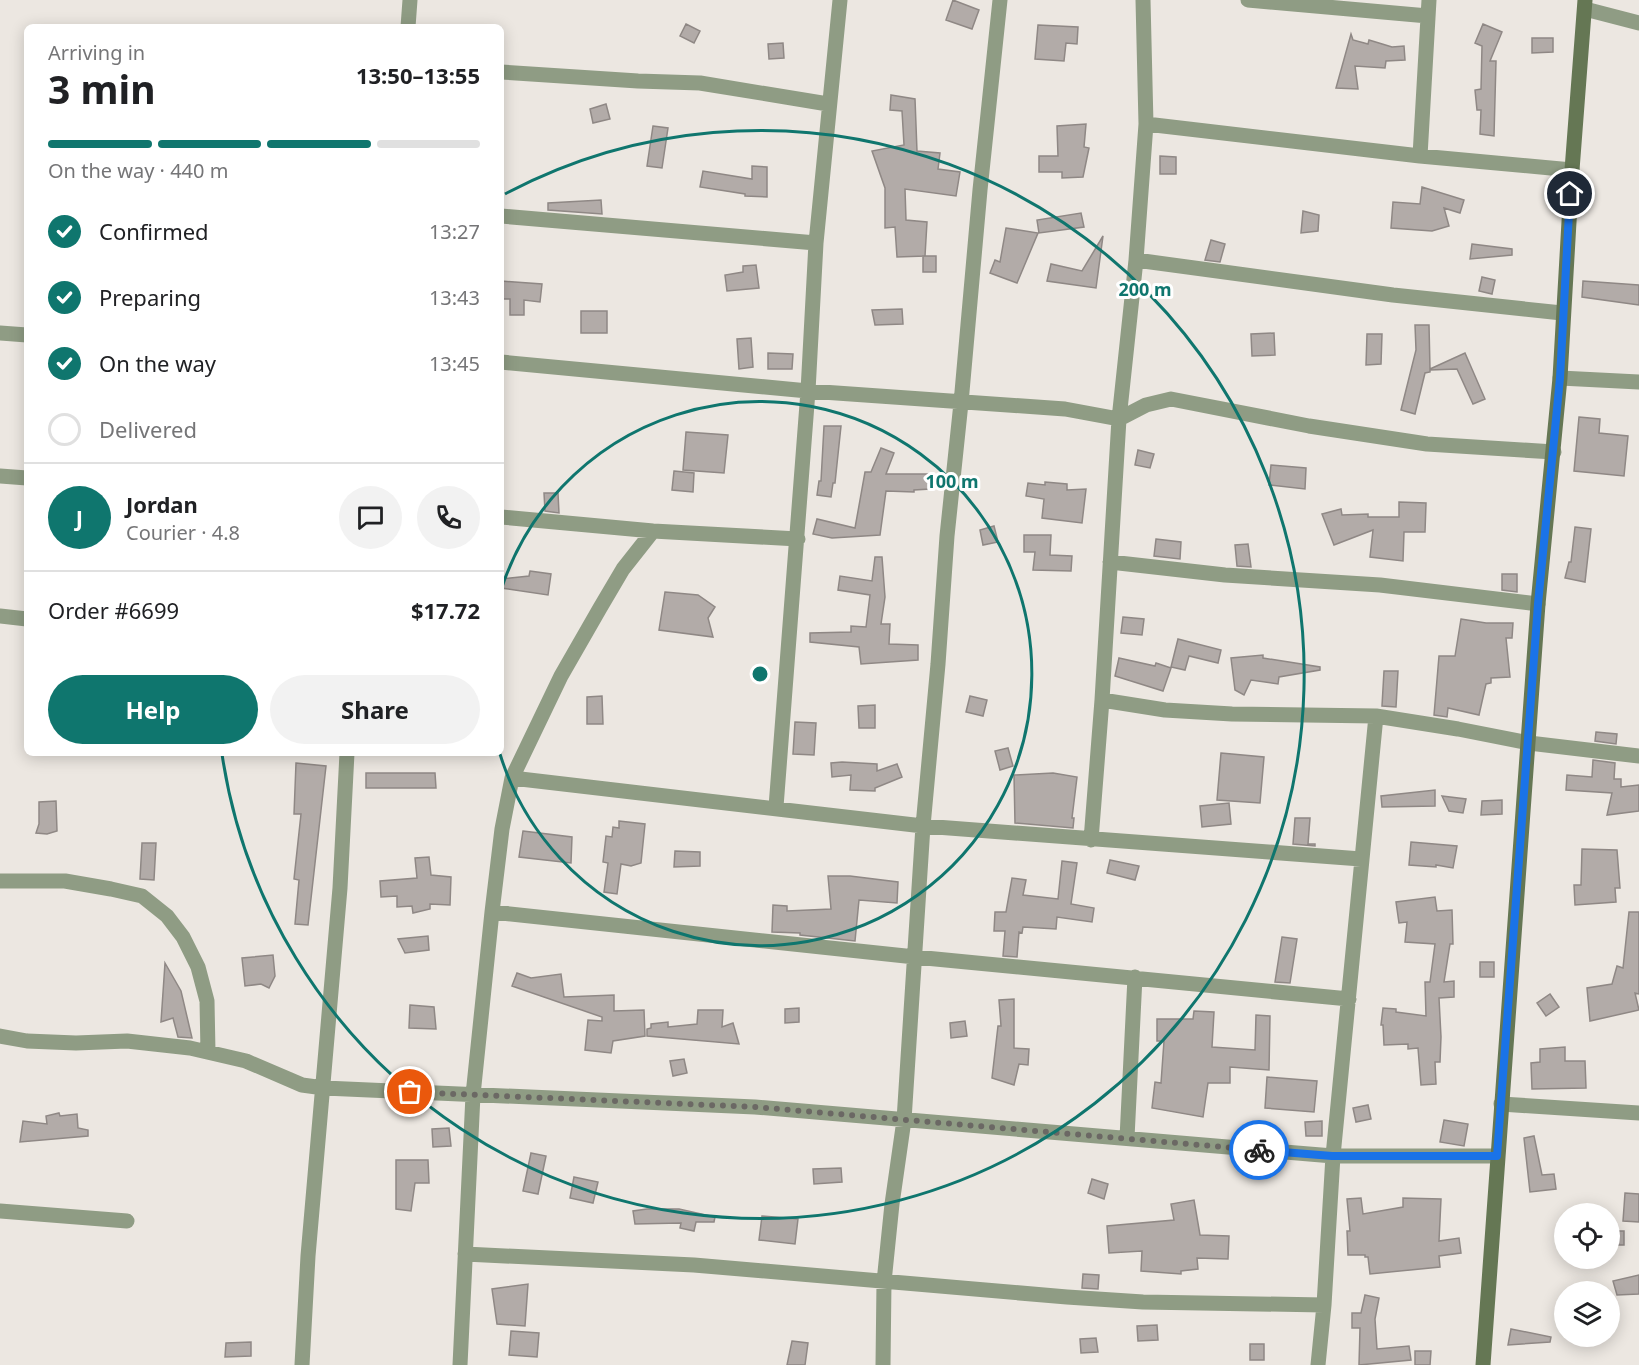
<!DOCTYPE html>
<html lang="en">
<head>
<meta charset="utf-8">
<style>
  :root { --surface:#fff; --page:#f2f2f2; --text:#202124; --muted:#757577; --line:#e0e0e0; --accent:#0f766e }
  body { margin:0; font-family:"Noto Sans",sans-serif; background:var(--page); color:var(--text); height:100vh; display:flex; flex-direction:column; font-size:22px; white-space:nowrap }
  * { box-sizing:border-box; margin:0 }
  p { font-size:20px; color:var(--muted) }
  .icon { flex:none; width:33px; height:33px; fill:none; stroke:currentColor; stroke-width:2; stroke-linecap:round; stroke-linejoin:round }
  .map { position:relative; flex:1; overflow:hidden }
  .drawer { position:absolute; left:24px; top:24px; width:480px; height:732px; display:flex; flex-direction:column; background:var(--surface); border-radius:9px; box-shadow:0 3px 15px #0003 }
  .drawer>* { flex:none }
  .buttons { position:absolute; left:1554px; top:1203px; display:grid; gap:12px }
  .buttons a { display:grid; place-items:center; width:66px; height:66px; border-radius:50%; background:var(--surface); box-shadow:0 3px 15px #0003; font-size:30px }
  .pin { position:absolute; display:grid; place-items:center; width:51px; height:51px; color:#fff; margin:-26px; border:3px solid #fff; border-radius:50%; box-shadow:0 2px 6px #0007 }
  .courier { position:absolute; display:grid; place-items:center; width:60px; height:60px; margin:-30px; border:4px solid #1a73e8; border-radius:50%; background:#fff; color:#222; box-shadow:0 2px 8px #0007 }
  .summary em { font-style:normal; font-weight:700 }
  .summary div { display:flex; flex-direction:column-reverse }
  .summary { display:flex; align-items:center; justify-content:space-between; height:102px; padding:0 24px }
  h1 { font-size:39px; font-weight:700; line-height:45px }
  .bar { display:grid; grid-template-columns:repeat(4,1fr); gap:9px 6px; align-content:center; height:72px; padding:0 24px }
  .bar i { height:8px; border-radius:4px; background:var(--line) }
  .bar .on { background:var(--accent) }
  .bar p { grid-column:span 4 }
  .line { display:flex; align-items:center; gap:15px; padding:0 24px; border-top:2px solid var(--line) }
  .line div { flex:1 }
  .round { display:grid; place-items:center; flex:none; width:63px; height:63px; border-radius:32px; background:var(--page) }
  ol { padding:0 24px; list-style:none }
  li { display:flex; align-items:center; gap:18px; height:66px }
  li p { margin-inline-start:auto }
  li .icon { padding:6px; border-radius:50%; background:var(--accent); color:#fff; stroke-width:4 }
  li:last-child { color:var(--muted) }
  li i { width:33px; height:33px; border:3px solid var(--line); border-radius:50% }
  .cta { display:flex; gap:12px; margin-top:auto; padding:12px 24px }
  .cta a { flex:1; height:69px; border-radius:36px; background:var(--accent); color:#fff; font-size:24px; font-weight:700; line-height:69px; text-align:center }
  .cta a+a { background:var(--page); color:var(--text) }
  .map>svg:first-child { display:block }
  .building { fill:#b2aba8; stroke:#8f8885; stroke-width:1.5 }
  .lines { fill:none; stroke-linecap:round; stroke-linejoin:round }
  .street { stroke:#8f9c84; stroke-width:15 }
  .secondary { stroke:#657754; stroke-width:15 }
  .done { stroke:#6b6864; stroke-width:6; stroke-dasharray:0 10.8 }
  .route { stroke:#1a73e8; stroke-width:8 }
  .ring { fill:none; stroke:#0f766e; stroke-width:3 }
  .centre { fill:#0f766e; stroke:#fff; stroke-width:3 }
  .ring-label { font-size:18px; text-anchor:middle; font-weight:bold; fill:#0f766e; stroke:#fff; stroke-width:6; stroke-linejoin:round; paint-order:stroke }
</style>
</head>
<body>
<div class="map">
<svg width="1639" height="1365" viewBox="0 0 1639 1365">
  <rect width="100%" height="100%" fill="#ece7e1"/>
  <!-- building -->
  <path class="building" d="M 953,0 L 979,10 L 972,29 L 946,20 Z
    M 686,24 L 700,31 L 694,43 L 680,36 Z
    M 1483,24 L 1502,32 L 1490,61 L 1496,61 L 1494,136 L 1480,134 L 1481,110 L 1477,110 L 1475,90 L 1481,89 L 1482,46 L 1475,43 Z
    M 1038,25 L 1078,27 L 1077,44 L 1066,43 L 1064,61 L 1035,59 Z
    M 1351,34 L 1353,40 L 1368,44 L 1369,40 L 1392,47 L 1404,46 L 1405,60 L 1386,61 L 1385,68 L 1355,66 L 1358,89 L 1336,88 Z
    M 1532,38 L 1553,38 L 1553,52 L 1532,53 Z
    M 783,43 L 784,58 L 769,59 L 768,44 Z
    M 891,95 L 915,99 L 917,151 L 940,153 L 938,169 L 960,172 L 956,196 L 905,189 L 906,220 L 927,222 L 925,256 L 897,257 L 895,227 L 885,228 L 885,188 L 872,151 L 904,145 L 902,111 L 890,110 Z
    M 606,104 L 610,119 L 593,123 L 590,109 Z
    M 1086,124 L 1084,147 L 1089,148 L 1083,177 L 1062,178 L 1062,172 L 1039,172 L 1039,156 L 1058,156 L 1057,126 Z
    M 653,126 L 668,128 L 662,168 L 647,166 Z
    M 1160,156 L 1176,157 L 1176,174 L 1160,174 Z
    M 752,166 L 767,167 L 767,197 L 745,196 L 745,194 L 700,187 L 703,171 L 752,179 Z
    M 1422,187 L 1464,200 L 1460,213 L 1444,208 L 1449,226 L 1432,231 L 1391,228 L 1393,202 L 1420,204 Z
    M 601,200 L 602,214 L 548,210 L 548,203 Z
    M 1303,211 L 1319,215 L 1318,231 L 1301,233 Z
    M 1081,213 L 1084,227 L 1039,233 L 1037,220 Z
    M 1006,228 L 1038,233 L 1017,283 L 990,273 L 995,260 L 1000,262 Z
    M 1103,236 L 1096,288 L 1047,281 L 1051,264 L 1082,271 Z
    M 1211,240 L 1225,244 L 1220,262 L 1205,260 Z
    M 1472,244 L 1512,249 L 1512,255 L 1470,259 Z
    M 923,256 L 936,256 L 936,272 L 923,272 Z
    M 756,265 L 759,288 L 727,291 L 725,275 L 743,272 L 743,266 Z
    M 1482,277 L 1495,280 L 1492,294 L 1479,291 Z
    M 501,281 L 542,284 L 540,302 L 524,300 L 524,315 L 510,315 L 510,299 L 501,299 Z
    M 1583,281 L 1639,285 L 1639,305 L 1582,297 Z
    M 902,309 L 903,324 L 875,325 L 872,310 Z
    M 581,311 L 607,311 L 607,333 L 581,333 Z
    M 1415,325 L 1429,325 L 1430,369 L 1465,353 L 1485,399 L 1473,404 L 1457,369 L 1430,370 L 1430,372 L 1425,373 L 1415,414 L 1401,410 L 1416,350 Z
    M 1274,333 L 1275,355 L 1252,356 L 1251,334 Z
    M 1367,334 L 1382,334 L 1381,364 L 1366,365 Z
    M 751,338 L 753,367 L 739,369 L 737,339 Z
    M 768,353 L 793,354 L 792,369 L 768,369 Z
    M 1579,417 L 1600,419 L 1599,433 L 1628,436 L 1624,476 L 1574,471 Z
    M 824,426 L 841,426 L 835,483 L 833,483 L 831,497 L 817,495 L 819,481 L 821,481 Z
    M 686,432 L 728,435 L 724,473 L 683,470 Z
    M 881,448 L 894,453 L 886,474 L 930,474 L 930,489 L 914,490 L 914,492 L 886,491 L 880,535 L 832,538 L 813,534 L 817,519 L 855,528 L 865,472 L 871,472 Z
    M 1138,450 L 1154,454 L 1150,468 L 1135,465 Z
    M 1271,465 L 1306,468 L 1305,489 L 1269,485 Z
    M 674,471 L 694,473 L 693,492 L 672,490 Z
    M 1045,482 L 1067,484 L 1067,490 L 1086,489 L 1082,523 L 1042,518 L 1044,499 L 1026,496 L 1028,483 L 1045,485 Z
    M 544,493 L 558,493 L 559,513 L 545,511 Z
    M 1399,502 L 1426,503 L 1425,532 L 1404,532 L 1403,561 L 1370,557 L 1373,530 L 1334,545 L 1322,514 L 1341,509 L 1342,515 L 1368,514 L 1368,517 L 1399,517 Z
    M 994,526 L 998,542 L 983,545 L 980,530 Z
    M 1575,527 L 1591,529 L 1585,582 L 1565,578 L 1569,562 L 1571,562 Z
    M 1024,535 L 1051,535 L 1050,555 L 1072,556 L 1071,571 L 1033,570 L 1035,552 L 1024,552 Z
    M 1156,539 L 1181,542 L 1180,559 L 1154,556 Z
    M 1248,544 L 1251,567 L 1237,566 L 1235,545 Z
    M 875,557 L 882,557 L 885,597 L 881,624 L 890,624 L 889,644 L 918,645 L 918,660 L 861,664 L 859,647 L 810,642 L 810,633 L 851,632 L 851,626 L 866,627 L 870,595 L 838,590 L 840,576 L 872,581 Z
    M 530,571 L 551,574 L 548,595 L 501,588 L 501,579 L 529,576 Z
    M 1502,574 L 1517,574 L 1517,592 L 1502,590 Z
    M 665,592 L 698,595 L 715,607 L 708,618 L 713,637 L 659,630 Z
    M 1123,617 L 1144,619 L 1142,635 L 1121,633 Z
    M 1461,619 L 1486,623 L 1513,623 L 1512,638 L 1506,638 L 1510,677 L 1491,678 L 1491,683 L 1486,684 L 1479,715 L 1448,708 L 1447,717 L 1434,715 L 1439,656 L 1455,656 Z
    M 1178,639 L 1221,650 L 1218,663 L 1189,656 L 1185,670 L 1171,667 Z
    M 1263,655 L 1263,658 L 1320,667 L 1320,670 L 1279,677 L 1278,684 L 1251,680 L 1244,695 L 1235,690 L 1231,658 Z
    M 1119,658 L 1155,666 L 1156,663 L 1171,668 L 1163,691 L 1115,676 Z
    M 1384,671 L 1398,671 L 1396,707 L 1382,706 Z
    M 602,696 L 603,724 L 587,724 L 587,697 Z
    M 970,696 L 987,700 L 983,716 L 966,712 Z
    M 875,705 L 875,728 L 859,728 L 858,706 Z
    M 795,722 L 816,723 L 814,755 L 793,754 Z
    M 1596,732 L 1617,734 L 1616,744 L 1595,741 Z
    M 1008,748 L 1013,766 L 1000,770 L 995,751 Z
    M 1221,753 L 1264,757 L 1260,803 L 1217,800 Z
    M 1593,760 L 1615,763 L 1614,779 L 1621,779 L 1621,787 L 1639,785 L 1639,811 L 1607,815 L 1612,793 L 1566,790 L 1567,775 L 1592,777 Z
    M 842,762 L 877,764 L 877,771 L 897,764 L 902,777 L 875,788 L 875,791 L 850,790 L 851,775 L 832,777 L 831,763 Z
    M 296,763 L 326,766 L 308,925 L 295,924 L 299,880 L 294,879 L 301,814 L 294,814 Z
    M 366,773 L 435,773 L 436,788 L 366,788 Z
    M 1053,773 L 1077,777 L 1072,818 L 1074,818 L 1073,828 L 1015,823 L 1014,775 Z
    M 1435,790 L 1435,806 L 1382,807 L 1381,796 Z
    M 1442,796 L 1466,799 L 1463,813 L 1449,811 Z
    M 1502,800 L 1502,814 L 1481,815 L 1482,801 Z
    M 56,801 L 57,831 L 47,834 L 36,833 L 39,824 L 39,802 Z
    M 1229,803 L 1231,824 L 1202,827 L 1200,806 Z
    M 1295,818 L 1310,818 L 1308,844 L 1315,844 L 1315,846 L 1293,844 Z
    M 619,821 L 645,824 L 641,863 L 631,866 L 621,864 L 617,894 L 604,892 L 608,863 L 603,862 L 606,836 L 612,837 L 613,827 L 619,828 Z
    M 523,831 L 572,837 L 571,863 L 519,857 Z
    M 1411,842 L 1457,846 L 1453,868 L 1436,865 L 1436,867 L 1409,865 Z
    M 142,843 L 156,843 L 154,880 L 140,879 Z
    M 1582,849 L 1617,850 L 1620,888 L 1615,888 L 1616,902 L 1575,905 L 1574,885 L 1581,885 Z
    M 675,851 L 700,852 L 700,866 L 674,867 Z
    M 429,857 L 431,875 L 451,877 L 450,905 L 430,904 L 430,909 L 413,913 L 412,906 L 397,907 L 397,896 L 381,897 L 380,881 L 417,878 L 415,858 Z
    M 1110,860 L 1139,866 L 1135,880 L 1107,873 Z
    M 1062,861 L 1077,863 L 1071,904 L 1094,908 L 1092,922 L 1057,917 L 1056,929 L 1023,927 L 1022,933 L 1019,932 L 1017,957 L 1003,956 L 1005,931 L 994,931 L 995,912 L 1006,912 L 1012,878 L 1026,880 L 1023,895 L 1058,899 Z
    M 828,876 L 850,876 L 898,882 L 897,903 L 859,900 L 855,941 L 800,935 L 800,933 L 772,932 L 773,905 L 787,906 L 787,911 L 831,909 Z
    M 1435,897 L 1437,911 L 1452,910 L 1453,944 L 1450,944 L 1444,982 L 1454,981 L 1454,997 L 1439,998 L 1441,1037 L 1440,1062 L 1435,1062 L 1436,1084 L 1421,1085 L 1418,1048 L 1408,1049 L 1408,1044 L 1384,1045 L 1383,1025 L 1381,1025 L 1383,1008 L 1396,1009 L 1396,1012 L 1426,1016 L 1425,982 L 1430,982 L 1435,944 L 1405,942 L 1407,922 L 1399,923 L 1396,902 Z
    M 1629,912 L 1639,912 L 1639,994 L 1635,993 L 1639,1010 L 1590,1021 L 1587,988 L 1612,984 L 1617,966 L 1623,968 Z
    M 428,936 L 429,950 L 405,953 L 398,939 Z
    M 1282,937 L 1297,939 L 1290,983 L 1275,982 Z
    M 273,955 L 275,976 L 269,988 L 261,984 L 245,986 L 242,958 Z
    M 1480,962 L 1494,962 L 1494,977 L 1480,977 Z
    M 165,963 L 181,991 L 192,1038 L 178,1037 L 173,1018 L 161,1022 Z
    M 517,973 L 531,978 L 561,974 L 564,997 L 614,995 L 614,1011 L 644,1010 L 645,1036 L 613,1041 L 611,1053 L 585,1050 L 588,1020 L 602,1021 L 602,1017 L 512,986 Z
    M 1550,994 L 1559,1007 L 1546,1016 L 1537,1003 Z
    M 1014,999 L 1014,1048 L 1029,1049 L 1028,1065 L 1019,1064 L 1014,1085 L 992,1078 L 998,1026 L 1001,1026 L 999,1000 Z
    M 410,1005 L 434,1007 L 436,1029 L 409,1028 Z
    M 799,1008 L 799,1022 L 785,1023 L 785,1009 Z
    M 698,1010 L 723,1010 L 722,1027 L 733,1023 L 739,1044 L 647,1036 L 647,1029 L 651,1028 L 651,1024 L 668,1022 L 668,1027 L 697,1024 Z
    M 1194,1011 L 1214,1012 L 1212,1047 L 1255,1050 L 1256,1015 L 1270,1016 L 1269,1070 L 1230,1067 L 1230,1083 L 1208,1083 L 1203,1117 L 1152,1108 L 1155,1082 L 1161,1083 L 1164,1041 L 1157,1041 L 1157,1019 L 1193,1019 Z
    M 965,1021 L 967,1036 L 951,1038 L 950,1023 Z
    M 1565,1047 L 1565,1061 L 1585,1061 L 1586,1088 L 1532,1089 L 1531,1063 L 1540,1062 L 1540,1049 Z
    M 684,1059 L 687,1073 L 673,1076 L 670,1061 Z
    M 1267,1077 L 1317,1081 L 1314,1112 L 1265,1108 Z
    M 1368,1105 L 1371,1119 L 1356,1122 L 1353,1108 Z
    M 59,1113 L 60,1116 L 77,1114 L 78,1128 L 88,1130 L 88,1136 L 20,1142 L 23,1121 L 47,1124 L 46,1116 Z
    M 1444,1120 L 1468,1124 L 1464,1146 L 1440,1142 Z
    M 1322,1121 L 1322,1136 L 1306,1136 L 1305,1122 Z
    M 449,1128 L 451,1146 L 433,1147 L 432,1129 Z
    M 1534,1136 L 1542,1175 L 1554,1174 L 1556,1189 L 1530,1192 L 1524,1138 Z
    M 531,1153 L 546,1156 L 538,1194 L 523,1191 Z
    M 396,1160 L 428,1160 L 429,1183 L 415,1183 L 411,1211 L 396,1209 Z
    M 841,1168 L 842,1182 L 814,1184 L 813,1169 Z
    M 574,1177 L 598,1182 L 593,1203 L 570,1198 Z
    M 1092,1179 L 1108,1184 L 1104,1199 L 1088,1193 Z
    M 1625,1193 L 1639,1194 L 1639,1222 L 1623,1221 Z
    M 1361,1198 L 1363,1214 L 1403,1207 L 1403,1198 L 1441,1199 L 1439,1241 L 1459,1238 L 1461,1253 L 1439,1256 L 1440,1267 L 1370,1274 L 1368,1257 L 1365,1257 L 1365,1255 L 1348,1255 L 1347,1231 L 1350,1231 L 1347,1199 Z
    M 1194,1200 L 1200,1235 L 1229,1236 L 1228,1259 L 1197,1258 L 1198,1269 L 1181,1271 L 1181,1274 L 1141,1271 L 1142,1251 L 1109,1253 L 1107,1226 L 1174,1220 L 1171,1204 Z
    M 647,1209 L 679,1209 L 715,1217 L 714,1222 L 696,1222 L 694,1231 L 680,1228 L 681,1223 L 635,1224 L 633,1211 Z
    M 762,1216 L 798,1219 L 795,1244 L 759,1240 Z
    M 1610,1231 L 1624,1231 L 1624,1245 L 1610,1245 Z
    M 1083,1274 L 1099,1275 L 1098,1289 L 1082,1288 Z
    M 1639,1275 L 1639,1294 L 1617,1295 L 1613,1281 Z
    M 528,1284 L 525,1326 L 497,1324 L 492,1289 Z
    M 1365,1295 L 1379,1298 L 1375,1319 L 1377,1349 L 1409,1346 L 1411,1360 L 1359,1365 L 1360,1328 L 1352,1328 L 1352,1313 L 1361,1313 Z
    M 1157,1325 L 1158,1340 L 1138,1341 L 1137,1326 Z
    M 1511,1329 L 1551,1337 L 1550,1342 L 1508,1345 Z
    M 511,1331 L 539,1333 L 537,1357 L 509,1355 Z
    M 1096,1338 L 1098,1352 L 1081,1353 L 1080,1339 Z
    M 792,1341 L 808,1343 L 805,1365 L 787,1365 Z
    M 251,1342 L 251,1356 L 225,1357 L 226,1343 Z
    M 1250,1344 L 1264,1344 L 1264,1360 L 1250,1360 Z
    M 1415,1351 L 1431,1351 L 1430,1365 L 1415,1365 Z"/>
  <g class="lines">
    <!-- street -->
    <path class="street" d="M 1143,0 L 1146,124 L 1420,156 L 1572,170
      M 1248,0 L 1428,16
      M 1585,9 L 1639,23
      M 408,27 L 410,0
      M 501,72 L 638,81 L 700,83 L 828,104
      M 1420,156 L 1429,0
      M 501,216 L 816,243
      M 1136,260 L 1393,295 L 1562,313
      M 0,333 L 27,335
      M 501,362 L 808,391 L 1065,409 L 1119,419 L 1146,405 L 1171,399 L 1309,426 L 1427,444 L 1554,452
      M 1560,378 L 1639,382
      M 0,476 L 27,478
      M 501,517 L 653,531 L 798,539
      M 1110,562 L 1225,575 L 1380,585 L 1538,604
      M 0,616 L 27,619
      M 1102,700 L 1165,710 L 1232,714 L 1376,716 L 1458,729 L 1529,743 L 1639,756
      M 512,778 L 923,826 L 1361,859
      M 776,807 L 808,391 L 816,243 L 840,0
      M 1091,840 L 1102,700 L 1119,419 L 1136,260 L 1146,124
      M 0,881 L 65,881 L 111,889 L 142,896 L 167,916 L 183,937 L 198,967 L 207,1001 L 208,1052
      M 492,912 L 915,957 L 1349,999
      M 0,1036 L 27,1041 L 76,1043 L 127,1041 L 190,1048 L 246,1061 L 302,1085 L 324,1088 L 755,1107 L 1333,1156 L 1497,1156
      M 1501,1104 L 1639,1113
      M 1127,1138 L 1135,977
      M 0,1211 L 127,1221
      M 465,1254 L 694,1265 L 1067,1297 L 1143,1302 L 1324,1305
      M 302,1365 L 308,1256 L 340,888 L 347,753
      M 460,1365 L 473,1095 L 492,912 L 502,829 L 512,778 L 561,676 L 600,608 L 623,569 L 653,531
      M 883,1365 L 884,1282 L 892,1204 L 904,1120 L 923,826 L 938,664 L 947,536 L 961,403 L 980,190 L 1000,0
      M 1318,1365 L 1324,1305 L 1333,1156 L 1376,716"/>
    <!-- secondary -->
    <path class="secondary" d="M 1483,1365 L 1538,604 L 1560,378 L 1572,170 L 1585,0"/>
  </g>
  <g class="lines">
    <!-- done -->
    <path class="done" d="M 410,1092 L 755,1107 L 1259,1150"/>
    <!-- route -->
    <path class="route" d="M 1259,1150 L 1332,1156 L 1497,1156 L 1538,604 L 1560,378 L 1570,194"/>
  </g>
  <!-- distance rings -->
  <g class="ring">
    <path d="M501 590A272 272 0 1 1 500 754"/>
    <path d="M505 194A544 544 0 1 1 222 754"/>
  </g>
  <circle cx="760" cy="674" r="9" class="centre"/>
  <g class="ring-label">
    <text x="1145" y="296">200 m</text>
    <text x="952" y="488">100 m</text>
  </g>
</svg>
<div class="buttons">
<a><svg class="icon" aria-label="locate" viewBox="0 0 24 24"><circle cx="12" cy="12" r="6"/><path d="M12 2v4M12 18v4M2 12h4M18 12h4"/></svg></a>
<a><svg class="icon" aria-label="layers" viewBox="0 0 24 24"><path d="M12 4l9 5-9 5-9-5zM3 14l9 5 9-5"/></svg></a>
</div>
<div class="pin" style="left:410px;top:1092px;background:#ea580c"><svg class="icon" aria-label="bag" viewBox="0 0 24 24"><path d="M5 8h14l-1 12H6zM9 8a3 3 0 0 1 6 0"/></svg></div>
<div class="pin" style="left:1570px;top:194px;background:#1f2937"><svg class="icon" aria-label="home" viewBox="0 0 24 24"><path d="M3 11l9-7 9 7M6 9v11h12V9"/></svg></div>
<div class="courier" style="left:1259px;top:1150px"><svg class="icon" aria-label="bike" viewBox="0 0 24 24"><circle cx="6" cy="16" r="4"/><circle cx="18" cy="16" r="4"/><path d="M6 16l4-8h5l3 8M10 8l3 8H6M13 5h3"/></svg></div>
<section class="drawer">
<div class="summary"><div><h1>3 min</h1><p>Arriving in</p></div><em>13:50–13:55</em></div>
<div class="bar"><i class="on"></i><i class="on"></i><i class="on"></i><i></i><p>On the way · 440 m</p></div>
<ol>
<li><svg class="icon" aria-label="check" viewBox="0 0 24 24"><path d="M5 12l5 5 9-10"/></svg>Confirmed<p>13:27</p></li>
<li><svg class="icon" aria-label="check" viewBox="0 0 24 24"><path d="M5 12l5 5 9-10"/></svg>Preparing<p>13:43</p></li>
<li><svg class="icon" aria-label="check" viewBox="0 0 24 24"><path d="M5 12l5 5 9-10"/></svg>On the way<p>13:45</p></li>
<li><i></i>Delivered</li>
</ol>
<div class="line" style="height:108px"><b class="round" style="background:var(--accent);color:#fff">J</b><div><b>Jordan</b><p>Courier · 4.8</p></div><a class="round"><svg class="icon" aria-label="chat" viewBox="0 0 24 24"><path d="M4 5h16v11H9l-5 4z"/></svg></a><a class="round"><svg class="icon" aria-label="phone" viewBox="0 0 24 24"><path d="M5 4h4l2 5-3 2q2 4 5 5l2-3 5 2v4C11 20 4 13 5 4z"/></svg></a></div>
<div class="line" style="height:78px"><div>Order #6699</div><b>$17.72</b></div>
<div class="cta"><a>Help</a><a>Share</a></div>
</section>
</div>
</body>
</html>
